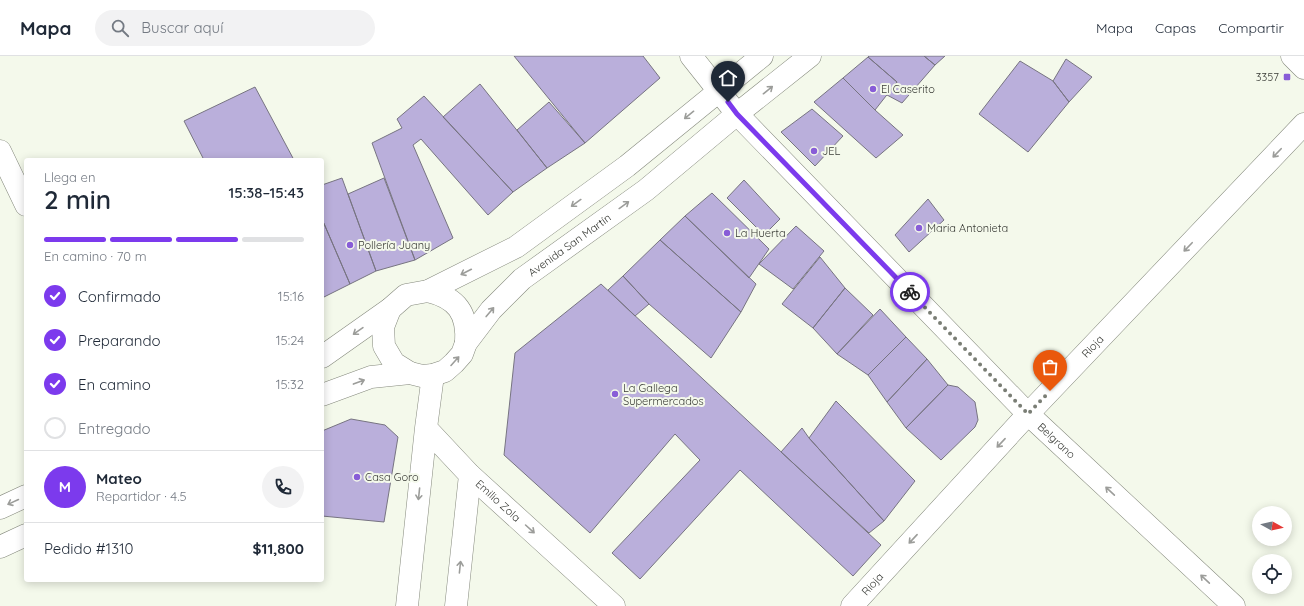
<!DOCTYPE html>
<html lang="es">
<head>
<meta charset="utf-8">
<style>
  :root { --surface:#fff; --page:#f2f2f3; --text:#1f2937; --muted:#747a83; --line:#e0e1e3; --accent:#7c3aed }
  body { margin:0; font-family:Quicksand,sans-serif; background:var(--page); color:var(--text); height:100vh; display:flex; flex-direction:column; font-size:15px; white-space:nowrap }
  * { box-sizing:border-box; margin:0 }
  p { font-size:13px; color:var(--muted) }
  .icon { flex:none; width:22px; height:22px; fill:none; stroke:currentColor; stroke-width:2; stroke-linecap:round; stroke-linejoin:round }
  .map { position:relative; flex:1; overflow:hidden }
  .drawer { position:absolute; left:24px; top:102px; width:300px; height:424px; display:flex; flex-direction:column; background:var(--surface); border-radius:4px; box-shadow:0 2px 10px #0003 }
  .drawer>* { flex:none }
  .needle { width:26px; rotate:98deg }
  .controls { position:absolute; left:1252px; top:450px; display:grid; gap:8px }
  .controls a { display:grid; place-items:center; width:40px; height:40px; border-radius:50%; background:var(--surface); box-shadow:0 2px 10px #0003; font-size:20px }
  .pin { position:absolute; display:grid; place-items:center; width:34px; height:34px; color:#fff; margin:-41px -17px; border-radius:50% 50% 50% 0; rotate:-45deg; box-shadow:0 0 4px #0007 }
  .pin .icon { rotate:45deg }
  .courier { position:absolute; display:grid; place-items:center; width:40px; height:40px; margin:-20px; border:3px solid #7c3aed; border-radius:50%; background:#fff; color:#222; box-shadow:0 1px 5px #0007 }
  .head em { font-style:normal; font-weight:600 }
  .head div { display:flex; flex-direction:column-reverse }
  .head { display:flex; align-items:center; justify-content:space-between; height:68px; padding:0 20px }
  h1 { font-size:26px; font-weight:600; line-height:30px }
  .bar { display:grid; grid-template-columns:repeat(4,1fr); gap:6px 4px; align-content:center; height:48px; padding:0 20px }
  .bar i { height:5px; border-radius:3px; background:var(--line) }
  .bar .active { background:var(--accent) }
  .bar p { grid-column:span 4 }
  .line { display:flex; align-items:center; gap:10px; padding:0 20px; border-top:1px solid var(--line) }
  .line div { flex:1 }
  .round { display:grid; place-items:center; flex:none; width:42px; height:42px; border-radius:21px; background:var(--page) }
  ol { padding:0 20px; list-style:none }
  li { display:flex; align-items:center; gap:12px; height:44px }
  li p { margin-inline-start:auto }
  li .icon { padding:4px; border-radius:50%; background:var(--accent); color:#fff; stroke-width:4 }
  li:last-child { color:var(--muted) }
  li i { width:22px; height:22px; border:2px solid var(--line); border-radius:50% }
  header { display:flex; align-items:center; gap:24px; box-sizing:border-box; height:56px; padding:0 20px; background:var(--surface); border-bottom:1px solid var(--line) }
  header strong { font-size:19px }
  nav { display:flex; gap:22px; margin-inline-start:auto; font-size:14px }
  .search { width:280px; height:36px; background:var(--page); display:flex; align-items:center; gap:10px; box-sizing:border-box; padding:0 14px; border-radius:22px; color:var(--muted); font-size:15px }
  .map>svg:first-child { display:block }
  .building { fill:#baafdb; stroke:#777481 }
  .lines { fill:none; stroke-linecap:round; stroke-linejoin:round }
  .minor-casing { stroke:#85897d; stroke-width:23 }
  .tertiary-casing { stroke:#85897d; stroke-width:23 }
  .primary-casing { stroke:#85897d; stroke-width:23 }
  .minor { stroke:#fff; stroke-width:22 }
  .tertiary { stroke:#fff; stroke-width:22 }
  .primary { stroke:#fff; stroke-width:22 }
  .oneway { stroke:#9c9d9a }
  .done { stroke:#7a7e75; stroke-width:4; stroke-dasharray:0 7.2 }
  .route { stroke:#7c3aed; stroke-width:5 }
  .poi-dot { fill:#885dd7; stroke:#f4f9eb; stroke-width:1.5 }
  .labels { text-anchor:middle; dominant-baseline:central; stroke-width:4; stroke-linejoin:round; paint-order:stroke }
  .poi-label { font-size:11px; fill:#393b36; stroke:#f4f9eb; text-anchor:start }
  .street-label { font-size:11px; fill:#393b36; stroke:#f4f9eb }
</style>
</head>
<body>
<header>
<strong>Mapa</strong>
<div class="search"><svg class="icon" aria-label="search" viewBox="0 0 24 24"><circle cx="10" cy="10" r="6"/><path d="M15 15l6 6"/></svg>Buscar aquí</div>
<nav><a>Mapa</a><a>Capas</a><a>Compartir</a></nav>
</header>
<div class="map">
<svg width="1304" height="550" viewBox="0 0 1304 550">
  <rect width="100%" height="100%" fill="#f4f9eb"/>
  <!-- building -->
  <path class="building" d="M 514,0 L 643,0 L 660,22 L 585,87 Z
    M 869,0 L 924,0 L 935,9 L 902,47 L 887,39 L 897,26 L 868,1 Z
    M 924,0 L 945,0 L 935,9 Z
    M 868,1 L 897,26 L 875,54 L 843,22 Z
    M 1066,3 L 1092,21 L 1069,46 L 1053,25 Z
    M 1020,5 L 1053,25 L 1069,46 L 1028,96 L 979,58 Z
    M 843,22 L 875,54 L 903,79 L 876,102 L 814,46 Z
    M 480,28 L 547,112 L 513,136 L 443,61 Z
    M 255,31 L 294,104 L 204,104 L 184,65 Z
    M 424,40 L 513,136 L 488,159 L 421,83 L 413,89 L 453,182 L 415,204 L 372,87 L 402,72 L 397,63 Z
    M 549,46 L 585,87 L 547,112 L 517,74 Z
    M 812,53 L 843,80 L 815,110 L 781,76 Z
    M 342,122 L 376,215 L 350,228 L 322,163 L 322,129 Z
    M 384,122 L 415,204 L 376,215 L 348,138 Z
    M 744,124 L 780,163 L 764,179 L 727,142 Z
    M 712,137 L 769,193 L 749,222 L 685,160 Z
    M 928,143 L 944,164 L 909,196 L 895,179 Z
    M 685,160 L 756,228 L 741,256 L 660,184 Z
    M 322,163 L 350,228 L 322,242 Z
    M 796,170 L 824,195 L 793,233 L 759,208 Z
    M 660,184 L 741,256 L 711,302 L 649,248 L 623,220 Z
    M 820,201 L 845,232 L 813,272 L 782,248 Z
    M 623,220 L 649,248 L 635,260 L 608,234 Z
    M 601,228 L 881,489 L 853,520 L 740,414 L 640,523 L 612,497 L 700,404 L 675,378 L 590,477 L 504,399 L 515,297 Z
    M 845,232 L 873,259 L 837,298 L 813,272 Z
    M 880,253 L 906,281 L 868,319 L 837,298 Z
    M 906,281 L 927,303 L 887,346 L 868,319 Z
    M 927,303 L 948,329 L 906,372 L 887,346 Z
    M 948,329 L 958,331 L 975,346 L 978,364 L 975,371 L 941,404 L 906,372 Z
    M 836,345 L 915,425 L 884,465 L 809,382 Z
    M 351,363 L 385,369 L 398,381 L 384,466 L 322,460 L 322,375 Z
    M 802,372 L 809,382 L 884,465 L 869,477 L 781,396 Z"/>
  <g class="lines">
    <!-- minor casing -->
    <g class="minor-casing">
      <g id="minor">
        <path id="s1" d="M 691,0 L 737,58 L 1028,358 L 1234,550"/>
        <path d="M 1292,0 L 1304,12"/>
        <path d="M 0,95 L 26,149"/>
        <path id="s2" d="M 470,419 L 614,550"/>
        <path id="s3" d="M 852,550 L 1028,358 L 1304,68"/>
      </g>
    </g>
    <!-- tertiary casing -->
    <g class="tertiary-casing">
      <path id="tertiary" d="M 433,319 L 426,372 L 470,419 L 456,550
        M 407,550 L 426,372"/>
    </g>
    <!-- primary casing -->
    <g class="primary-casing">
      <g id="primary">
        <path d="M 428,235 C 457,242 468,257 466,287"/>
        <path d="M 390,253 L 383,271 L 384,290 L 394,307 L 410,317"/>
        <path d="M 322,301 L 390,253 L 406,239 L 428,235 L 516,191 L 627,110 L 762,0"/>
        <path id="s4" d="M 322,339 L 371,321 L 410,317 L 422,320 L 433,319 L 445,315 L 454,307 L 462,298 L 466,287 L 491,254 L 522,223 L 646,134 L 737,58 L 810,0"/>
        <path d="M 0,452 L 26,440"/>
        <path d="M 0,491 L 26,479"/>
      </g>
    </g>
    <!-- minor -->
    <use href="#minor" class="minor"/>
    <!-- tertiary -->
    <use href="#tertiary" class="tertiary"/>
    <!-- primary -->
    <use href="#primary" class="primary"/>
  </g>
  <!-- one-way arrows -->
  <defs><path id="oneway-shaft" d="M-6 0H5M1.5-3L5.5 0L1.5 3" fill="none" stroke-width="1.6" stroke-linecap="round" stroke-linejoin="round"/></defs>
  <g class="oneway">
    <use href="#oneway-shaft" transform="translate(768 34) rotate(-39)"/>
    <use href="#oneway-shaft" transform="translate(689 59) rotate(141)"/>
    <use href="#oneway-shaft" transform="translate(1277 97) rotate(134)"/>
    <use href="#oneway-shaft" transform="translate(576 147) rotate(144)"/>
    <use href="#oneway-shaft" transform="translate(624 149) rotate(-36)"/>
    <use href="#oneway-shaft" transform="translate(1188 191) rotate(134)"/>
    <use href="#oneway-shaft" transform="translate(466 216) rotate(153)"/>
    <use href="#oneway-shaft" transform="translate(490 256) rotate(-50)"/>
    <use href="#oneway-shaft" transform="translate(358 275) rotate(145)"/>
    <use href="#oneway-shaft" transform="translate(455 305) rotate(-48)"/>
    <use href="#oneway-shaft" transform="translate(359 326) rotate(-20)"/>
    <use href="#oneway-shaft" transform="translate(1001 387) rotate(133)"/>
    <use href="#oneway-shaft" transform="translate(1110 435) rotate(-137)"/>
    <use href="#oneway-shaft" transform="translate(419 438) rotate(96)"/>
    <use href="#oneway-shaft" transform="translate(13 446) rotate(155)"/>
    <use href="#oneway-shaft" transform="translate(530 473) rotate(42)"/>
    <use href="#oneway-shaft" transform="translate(913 483) rotate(133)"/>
    <use href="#oneway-shaft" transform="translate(460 511) rotate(-84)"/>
    <use href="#oneway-shaft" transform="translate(1205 523) rotate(-137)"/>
  </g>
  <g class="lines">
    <!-- done -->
    <path class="done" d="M 910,236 L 1028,358 L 1050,335"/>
    <!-- route -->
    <path class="route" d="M 728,46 L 737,58 L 910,236"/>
  </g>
  <!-- markers -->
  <g class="poi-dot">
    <rect x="1283" y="17" width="8" height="8" rx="2"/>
    <circle cx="873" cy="33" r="4"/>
    <circle cx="814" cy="95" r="4"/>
    <circle cx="919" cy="172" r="4"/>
    <circle cx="727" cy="177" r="4"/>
    <circle cx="350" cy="189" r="4"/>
    <circle cx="615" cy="338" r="4"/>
    <circle cx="357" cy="421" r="4"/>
  </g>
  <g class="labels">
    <!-- poi labels -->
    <g class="poi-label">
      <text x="1279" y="21" text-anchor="end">3357</text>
      <text x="881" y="33">El Caserito</text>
      <text x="822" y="95">JEL</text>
      <text x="927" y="172">Maria Antonieta</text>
      <text x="735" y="177">La Huerta</text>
      <text x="358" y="189">Pollería Juany</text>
      <text x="623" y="332">La Gallega<tspan x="623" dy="13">Supermercados</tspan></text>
      <text x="365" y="421">Casa Goro</text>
    </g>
    <!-- street labels -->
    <g class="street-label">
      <text stroke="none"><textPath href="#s4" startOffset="307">Avenida San Martín</textPath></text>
      <text stroke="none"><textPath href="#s3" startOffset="354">Rioja</textPath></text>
      <text stroke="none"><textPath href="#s1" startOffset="531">Belgrano</textPath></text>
      <text stroke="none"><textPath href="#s2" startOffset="38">Emilio Zola</textPath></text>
      <text stroke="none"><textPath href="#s3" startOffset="30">Rioja</textPath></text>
    </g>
  </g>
</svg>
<div class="controls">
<a><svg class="needle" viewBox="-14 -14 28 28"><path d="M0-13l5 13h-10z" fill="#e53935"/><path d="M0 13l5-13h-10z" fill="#747a83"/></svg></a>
<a><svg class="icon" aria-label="locate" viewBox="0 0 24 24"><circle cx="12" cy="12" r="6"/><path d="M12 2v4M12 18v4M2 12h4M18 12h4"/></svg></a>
</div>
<div class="pin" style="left:1050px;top:335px;background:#ea580c"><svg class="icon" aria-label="bag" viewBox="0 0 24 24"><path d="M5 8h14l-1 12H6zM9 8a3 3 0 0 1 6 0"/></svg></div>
<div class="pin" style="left:728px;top:46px;background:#1f2937"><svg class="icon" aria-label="home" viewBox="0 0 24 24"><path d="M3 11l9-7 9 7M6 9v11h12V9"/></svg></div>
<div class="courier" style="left:910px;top:236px"><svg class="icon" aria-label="bike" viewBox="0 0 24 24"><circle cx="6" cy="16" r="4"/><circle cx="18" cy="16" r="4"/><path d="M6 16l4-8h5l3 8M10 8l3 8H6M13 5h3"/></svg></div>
<section class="drawer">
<div class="head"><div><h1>2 min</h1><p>Llega en</p></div><em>15:38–15:43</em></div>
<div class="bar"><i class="active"></i><i class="active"></i><i class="active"></i><i></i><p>En camino · 70 m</p></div>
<ol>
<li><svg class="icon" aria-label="check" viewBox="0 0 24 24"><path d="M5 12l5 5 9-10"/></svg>Confirmado<p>15:16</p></li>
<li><svg class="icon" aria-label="check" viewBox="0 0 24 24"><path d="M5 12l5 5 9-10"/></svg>Preparando<p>15:24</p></li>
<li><svg class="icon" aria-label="check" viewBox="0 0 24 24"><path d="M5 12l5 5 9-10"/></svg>En camino<p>15:32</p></li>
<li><i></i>Entregado</li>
</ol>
<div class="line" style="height:72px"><b class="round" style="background:var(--accent);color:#fff">M</b><div><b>Mateo</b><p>Repartidor · 4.5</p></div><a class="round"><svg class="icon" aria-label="phone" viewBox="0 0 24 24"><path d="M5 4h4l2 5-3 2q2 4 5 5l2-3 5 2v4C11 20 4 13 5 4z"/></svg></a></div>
<div class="line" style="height:52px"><div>Pedido #1310</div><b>$11,800</b></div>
</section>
</div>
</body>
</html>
